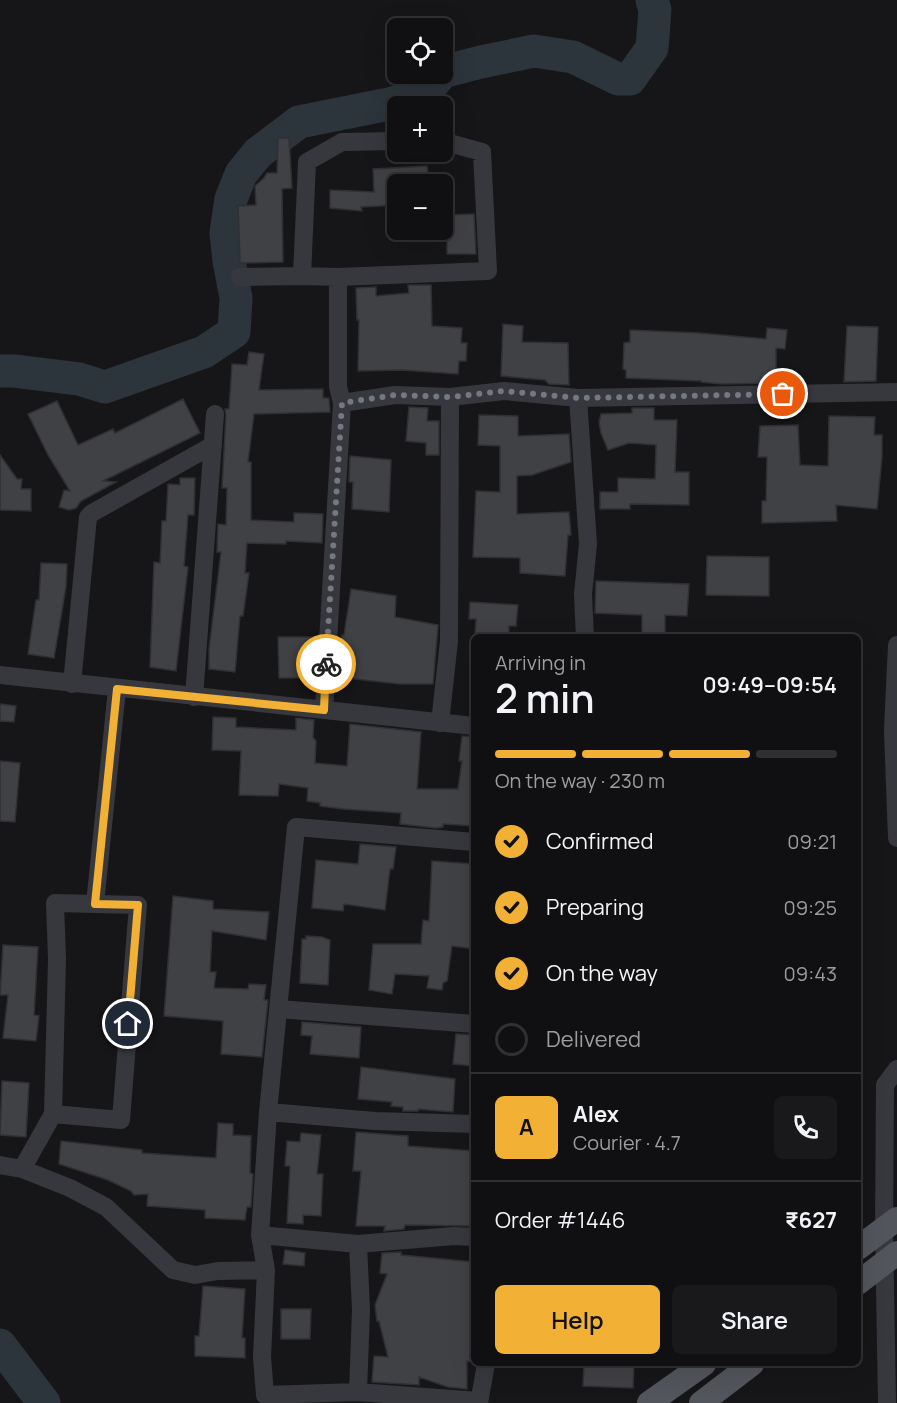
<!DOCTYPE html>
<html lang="en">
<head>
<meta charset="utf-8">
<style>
  :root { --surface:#101012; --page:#19191b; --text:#f1f3f6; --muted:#9c9d9f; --line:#303032; --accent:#f2b134 }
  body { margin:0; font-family:Manrope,sans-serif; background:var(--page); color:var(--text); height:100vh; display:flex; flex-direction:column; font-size:22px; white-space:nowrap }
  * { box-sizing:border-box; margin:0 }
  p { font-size:20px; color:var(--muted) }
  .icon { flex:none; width:33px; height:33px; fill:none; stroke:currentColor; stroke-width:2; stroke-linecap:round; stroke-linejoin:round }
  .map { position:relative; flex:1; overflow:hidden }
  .drawer { position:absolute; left:471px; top:634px; width:390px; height:732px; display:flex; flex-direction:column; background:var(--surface); border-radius:9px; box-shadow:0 6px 24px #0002,0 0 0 2px var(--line) }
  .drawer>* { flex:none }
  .fabs { position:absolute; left:387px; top:18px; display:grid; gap:12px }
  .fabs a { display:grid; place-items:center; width:66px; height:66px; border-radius:9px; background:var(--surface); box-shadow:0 6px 24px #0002,0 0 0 2px var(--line); font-size:30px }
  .pin { position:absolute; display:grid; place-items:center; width:51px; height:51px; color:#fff; margin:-26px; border:3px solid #fff; border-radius:50%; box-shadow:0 2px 6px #0007 }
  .courier { position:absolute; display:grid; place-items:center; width:60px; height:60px; margin:-30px; border:4px solid #f2b134; border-radius:50%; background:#fff; color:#222; box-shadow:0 2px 8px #0007 }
  .head em { font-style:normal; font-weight:600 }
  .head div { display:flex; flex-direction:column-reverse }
  .head { display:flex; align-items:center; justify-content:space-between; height:102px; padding:0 24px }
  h1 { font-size:39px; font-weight:600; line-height:45px }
  .bar { display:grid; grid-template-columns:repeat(4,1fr); gap:9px 6px; align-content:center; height:72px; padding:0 24px }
  .bar i { height:8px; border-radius:4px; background:var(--line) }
  .bar .active { background:var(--accent) }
  .bar p { grid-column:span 4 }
  .line { display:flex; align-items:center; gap:15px; padding:0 24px; border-top:2px solid var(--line) }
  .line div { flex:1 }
  .round { display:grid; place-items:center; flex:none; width:63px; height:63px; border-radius:9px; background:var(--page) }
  ol { padding:0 24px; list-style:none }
  li { display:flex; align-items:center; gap:18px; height:66px }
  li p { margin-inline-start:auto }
  li .icon { padding:6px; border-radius:50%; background:var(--accent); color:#111; stroke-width:4 }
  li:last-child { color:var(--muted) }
  li i { width:33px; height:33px; border:3px solid var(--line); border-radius:50% }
  .button { display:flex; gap:12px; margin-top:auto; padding:12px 24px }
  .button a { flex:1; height:69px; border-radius:9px; background:var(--accent); color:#111; font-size:24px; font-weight:600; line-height:69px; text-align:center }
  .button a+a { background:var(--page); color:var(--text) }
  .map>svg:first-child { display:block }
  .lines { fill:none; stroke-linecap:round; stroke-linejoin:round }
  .river { stroke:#2c353c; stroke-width:33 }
  .building { fill:#404145; stroke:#303034; stroke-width:1.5 }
  .minor { stroke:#37383d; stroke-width:18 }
  .major { stroke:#53555c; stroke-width:24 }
  .done { stroke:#757880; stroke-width:6; stroke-dasharray:0 10.8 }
  .route { stroke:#f2b134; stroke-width:8 }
</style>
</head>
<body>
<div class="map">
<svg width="897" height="1403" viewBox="0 0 897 1403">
  <rect width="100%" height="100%" fill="#161618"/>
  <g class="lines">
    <!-- river -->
    <path class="river" d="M 442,72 L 481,62 L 534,51 L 573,57 L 618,79 L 630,79 L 652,48 L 655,10 L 652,0
      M 0,371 L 14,371 L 79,379 L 105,387 L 204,352 L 234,332 L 236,298 L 229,261 L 226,233 L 231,199 L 241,174 L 258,153 L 299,122 L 389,104 L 411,98 L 429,88 L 441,74
      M 0,1345 L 44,1403"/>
  </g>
  <!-- building -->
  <path class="building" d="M 278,138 L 289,138 L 292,188 L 282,189 L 283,262 L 240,263 L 238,206 L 256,205 L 255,186 L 264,178 L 267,173 L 277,173 Z
    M 427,166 L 429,184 L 398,184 L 398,205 L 361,207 L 362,211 L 330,208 L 330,190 L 374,192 L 373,169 Z
    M 474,214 L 476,254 L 447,254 L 447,215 Z
    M 408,285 L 431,285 L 432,326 L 462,328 L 461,343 L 467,343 L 466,361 L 459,361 L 458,374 L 402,370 L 358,371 L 359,320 L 357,320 L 356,288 L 376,287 L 376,296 L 409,293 Z
    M 503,324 L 523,326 L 522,342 L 568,343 L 569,385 L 549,384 L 545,380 L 501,376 Z
    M 847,326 L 878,327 L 876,381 L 844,382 Z
    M 767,328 L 787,330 L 785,349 L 776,348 L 776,383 L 722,384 L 701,382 L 701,381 L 626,378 L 626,370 L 623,369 L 624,343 L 630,342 L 630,330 L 699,333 L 766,339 Z
    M 249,352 L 264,354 L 259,390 L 323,389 L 323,398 L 329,398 L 330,412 L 254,414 L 248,462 L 251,462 L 251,520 L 294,522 L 294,513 L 323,514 L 322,543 L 286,541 L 286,544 L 247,543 L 245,573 L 249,573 L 243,616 L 240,616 L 235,672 L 209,669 L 209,649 L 221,552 L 217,552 L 218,524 L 226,525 L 227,488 L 222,488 L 226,415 L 225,409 L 229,409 L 232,364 L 247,365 Z
    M 183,399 L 200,433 L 103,481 L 116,482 L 81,501 L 76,508 L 69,510 L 59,507 L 64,490 L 70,491 L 48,455 L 28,414 L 57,401 L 78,445 L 113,429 L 115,433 Z
    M 409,407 L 428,408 L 427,421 L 439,421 L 439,455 L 426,455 L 426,443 L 406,441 Z
    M 632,408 L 654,408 L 654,420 L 677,420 L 675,472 L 689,472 L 689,505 L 630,504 L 630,509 L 600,509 L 600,492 L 618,492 L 618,478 L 655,479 L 656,445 L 629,443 L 608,450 L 601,433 L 599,422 L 601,414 L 632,413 Z
    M 479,415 L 518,416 L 518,436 L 569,434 L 571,462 L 532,475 L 517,476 L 517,514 L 569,512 L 571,535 L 568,535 L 565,576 L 520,573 L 520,558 L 473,557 L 476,491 L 500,492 L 500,446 L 478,445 Z
    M 829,416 L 875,417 L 874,435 L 882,435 L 882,457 L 877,509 L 836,505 L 837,521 L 762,523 L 762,501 L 766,501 L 767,457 L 758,457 L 760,426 L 798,425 L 800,465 L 828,466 Z
    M 0,455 L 17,479 L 22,479 L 21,489 L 31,489 L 31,511 L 0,510 Z
    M 350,456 L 391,460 L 389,512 L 352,509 L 353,482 L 349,482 Z
    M 180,478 L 195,478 L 194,515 L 188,515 L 184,566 L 188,567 L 176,671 L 150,667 L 154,562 L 160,563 L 162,521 L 166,521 L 168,484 L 180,485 Z
    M 707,556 L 769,557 L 769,596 L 706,595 Z
    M 41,563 L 67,564 L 66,587 L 54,658 L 28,654 L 36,600 L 39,600 Z
    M 596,581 L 689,584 L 687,616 L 665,615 L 665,638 L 642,638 L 642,615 L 595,613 Z
    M 351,589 L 396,596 L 395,617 L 438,625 L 433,684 L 400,684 L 337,677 L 342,635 L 344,635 Z
    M 470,602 L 518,605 L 516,626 L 509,626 L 509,638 L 475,638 L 476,619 L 469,619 Z
    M 278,637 L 313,637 L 314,678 L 279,678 Z
    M 0,704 L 16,706 L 14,722 L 0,721 Z
    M 213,717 L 236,718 L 236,727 L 296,730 L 296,718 L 314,720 L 313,737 L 316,741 L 315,763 L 347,766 L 350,724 L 421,732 L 417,789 L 458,789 L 462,761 L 459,761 L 462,736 L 474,737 L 474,826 L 443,824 L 443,827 L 436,828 L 400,824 L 401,813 L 344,809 L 320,806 L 320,803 L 307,801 L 308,788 L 279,784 L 278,796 L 239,795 L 241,751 L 212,750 Z
    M 0,761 L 20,763 L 15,822 L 0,821 Z
    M 360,844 L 396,847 L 393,869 L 390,869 L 385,910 L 344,904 L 343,911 L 312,908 L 316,860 L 358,864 Z
    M 432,861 L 474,864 L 474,949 L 452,946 L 447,981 L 443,983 L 442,990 L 427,988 L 429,976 L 395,974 L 392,994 L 369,990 L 373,944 L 421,944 L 423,920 L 429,921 Z
    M 173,896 L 213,901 L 213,909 L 269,912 L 266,940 L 212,931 L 210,972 L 216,972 L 214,988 L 248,989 L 249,984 L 266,985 L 264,1000 L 268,1000 L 262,1057 L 221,1054 L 223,1021 L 164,1016 Z
    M 306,936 L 322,937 L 330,940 L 328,985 L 300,983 L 302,939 L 306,939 Z
    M 3,945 L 38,947 L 34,1015 L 39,1016 L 36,1041 L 3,1038 L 8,995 L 0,995 Z
    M 302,1022 L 361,1027 L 359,1058 L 310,1054 L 312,1036 L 301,1035 Z
    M 456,1034 L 474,1035 L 474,1066 L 453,1064 Z
    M 361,1067 L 455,1079 L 453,1112 L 418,1109 L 418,1111 L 403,1111 L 403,1107 L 391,1106 L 392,1102 L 358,1099 Z
    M 2,1081 L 29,1083 L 26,1137 L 0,1135 Z
    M 218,1123 L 233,1124 L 233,1135 L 251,1136 L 250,1173 L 253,1174 L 251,1207 L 247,1207 L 245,1220 L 205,1218 L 205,1210 L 147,1206 L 148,1194 L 134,1195 L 131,1191 L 108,1180 L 59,1164 L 61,1141 L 142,1150 L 142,1153 L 216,1158 Z
    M 356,1132 L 408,1136 L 408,1146 L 474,1151 L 474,1226 L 405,1225 L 404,1229 L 384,1231 L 385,1226 L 356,1226 L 361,1171 L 353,1171 Z
    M 301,1133 L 321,1135 L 317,1174 L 323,1174 L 321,1216 L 303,1215 L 303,1224 L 287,1223 L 290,1166 L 285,1166 L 287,1141 L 300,1142 Z
    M 285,1250 L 305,1253 L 304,1266 L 283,1264 Z
    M 401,1252 L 401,1255 L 474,1262 L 474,1362 L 467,1361 L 467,1389 L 448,1387 L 419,1377 L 419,1385 L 372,1382 L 374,1356 L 388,1357 L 379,1321 L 377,1321 L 375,1305 L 387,1274 L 380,1273 L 382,1253 Z
    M 203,1286 L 245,1289 L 242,1338 L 245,1338 L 245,1358 L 195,1356 L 195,1336 L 199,1336 Z
    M 281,1309 L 311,1309 L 310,1339 L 281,1339 Z
    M 584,1364 L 634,1364 L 633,1388 L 583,1386 Z"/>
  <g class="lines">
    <!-- minor -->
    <path class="minor" d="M 240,277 L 302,276
      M 338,277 L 302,276 L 307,162 L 342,142 L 398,141
      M 578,398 L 588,544 L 583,594 L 585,638
      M 342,403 L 395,395 L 450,397
      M 897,645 L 893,730 L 897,838
      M 0,675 L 474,726
      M 72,684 L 88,517 L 92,513 L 213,445
      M 194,697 L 215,414
      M 324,710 L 342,403 L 338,387 L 338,277 L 488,271 L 482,152 L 442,141
      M 440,723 L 449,641 L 450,397 L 504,391 L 578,398 L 897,392
      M 95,904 L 117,689
      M 278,1009 L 474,1024
      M 268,1112 L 375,1121 L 474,1124
      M 53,1114 L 121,1120 L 138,905 L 55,903 L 57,959 L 53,1114 L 22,1169 L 70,1188 L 106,1207 L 173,1270 L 195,1275 L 218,1271 L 266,1270 L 262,1357 L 265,1395 L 277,1403
      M 0,1165 L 22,1169
      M 260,1235 L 358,1244 L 454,1236 L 474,1237
      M 358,1244 L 361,1310 L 358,1392
      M 266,1270 L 260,1235 L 268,1112 L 296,827 L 474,842
      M 265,1395 L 358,1392 L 479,1401
      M 479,1403 L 486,1364
      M 887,1403 L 884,1228 L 885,1085 L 897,1069"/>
    <!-- major -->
    <path class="major" d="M 858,1248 L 897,1219
      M 858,1283 L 897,1253
      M 649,1403 L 704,1364
      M 701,1403 L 752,1364"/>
  </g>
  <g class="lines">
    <!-- done -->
    <path class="done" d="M 326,664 L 342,403 L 395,395 L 450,397 L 504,391 L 578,398 L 783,394"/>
    <!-- route -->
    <path class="route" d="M 128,1024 L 138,905 L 95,904 L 117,689 L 324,710 L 326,664"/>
  </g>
</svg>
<div class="fabs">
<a><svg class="icon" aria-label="locate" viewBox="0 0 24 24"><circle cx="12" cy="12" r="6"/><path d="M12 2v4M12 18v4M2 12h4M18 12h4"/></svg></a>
<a>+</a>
<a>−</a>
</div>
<div class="pin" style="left:783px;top:394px;background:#ea580c"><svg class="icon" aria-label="bag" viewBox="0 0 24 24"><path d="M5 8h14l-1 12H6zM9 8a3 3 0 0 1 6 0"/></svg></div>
<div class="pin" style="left:128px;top:1024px;background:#1f2937"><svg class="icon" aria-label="home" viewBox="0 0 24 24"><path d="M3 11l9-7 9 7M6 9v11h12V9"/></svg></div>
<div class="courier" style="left:326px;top:664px"><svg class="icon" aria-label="bike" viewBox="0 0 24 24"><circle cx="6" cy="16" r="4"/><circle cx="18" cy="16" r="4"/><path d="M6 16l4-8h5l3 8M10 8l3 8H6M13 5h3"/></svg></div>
<section class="drawer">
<div class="head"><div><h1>2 min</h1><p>Arriving in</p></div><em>09:49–09:54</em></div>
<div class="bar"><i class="active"></i><i class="active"></i><i class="active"></i><i></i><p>On the way · 230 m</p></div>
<ol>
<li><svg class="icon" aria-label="check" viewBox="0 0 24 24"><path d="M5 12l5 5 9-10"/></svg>Confirmed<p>09:21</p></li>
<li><svg class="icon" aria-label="check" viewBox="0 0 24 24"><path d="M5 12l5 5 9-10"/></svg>Preparing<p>09:25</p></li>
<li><svg class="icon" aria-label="check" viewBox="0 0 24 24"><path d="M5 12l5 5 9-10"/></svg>On the way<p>09:43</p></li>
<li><i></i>Delivered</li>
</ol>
<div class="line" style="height:108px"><b class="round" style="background:var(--accent);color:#111">A</b><div><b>Alex</b><p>Courier · 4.7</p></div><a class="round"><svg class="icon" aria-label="phone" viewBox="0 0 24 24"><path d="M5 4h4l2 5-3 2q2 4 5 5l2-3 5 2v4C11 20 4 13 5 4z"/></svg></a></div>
<div class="line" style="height:78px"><div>Order #1446</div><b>₹627</b></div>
<div class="button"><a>Help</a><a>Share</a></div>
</section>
</div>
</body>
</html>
